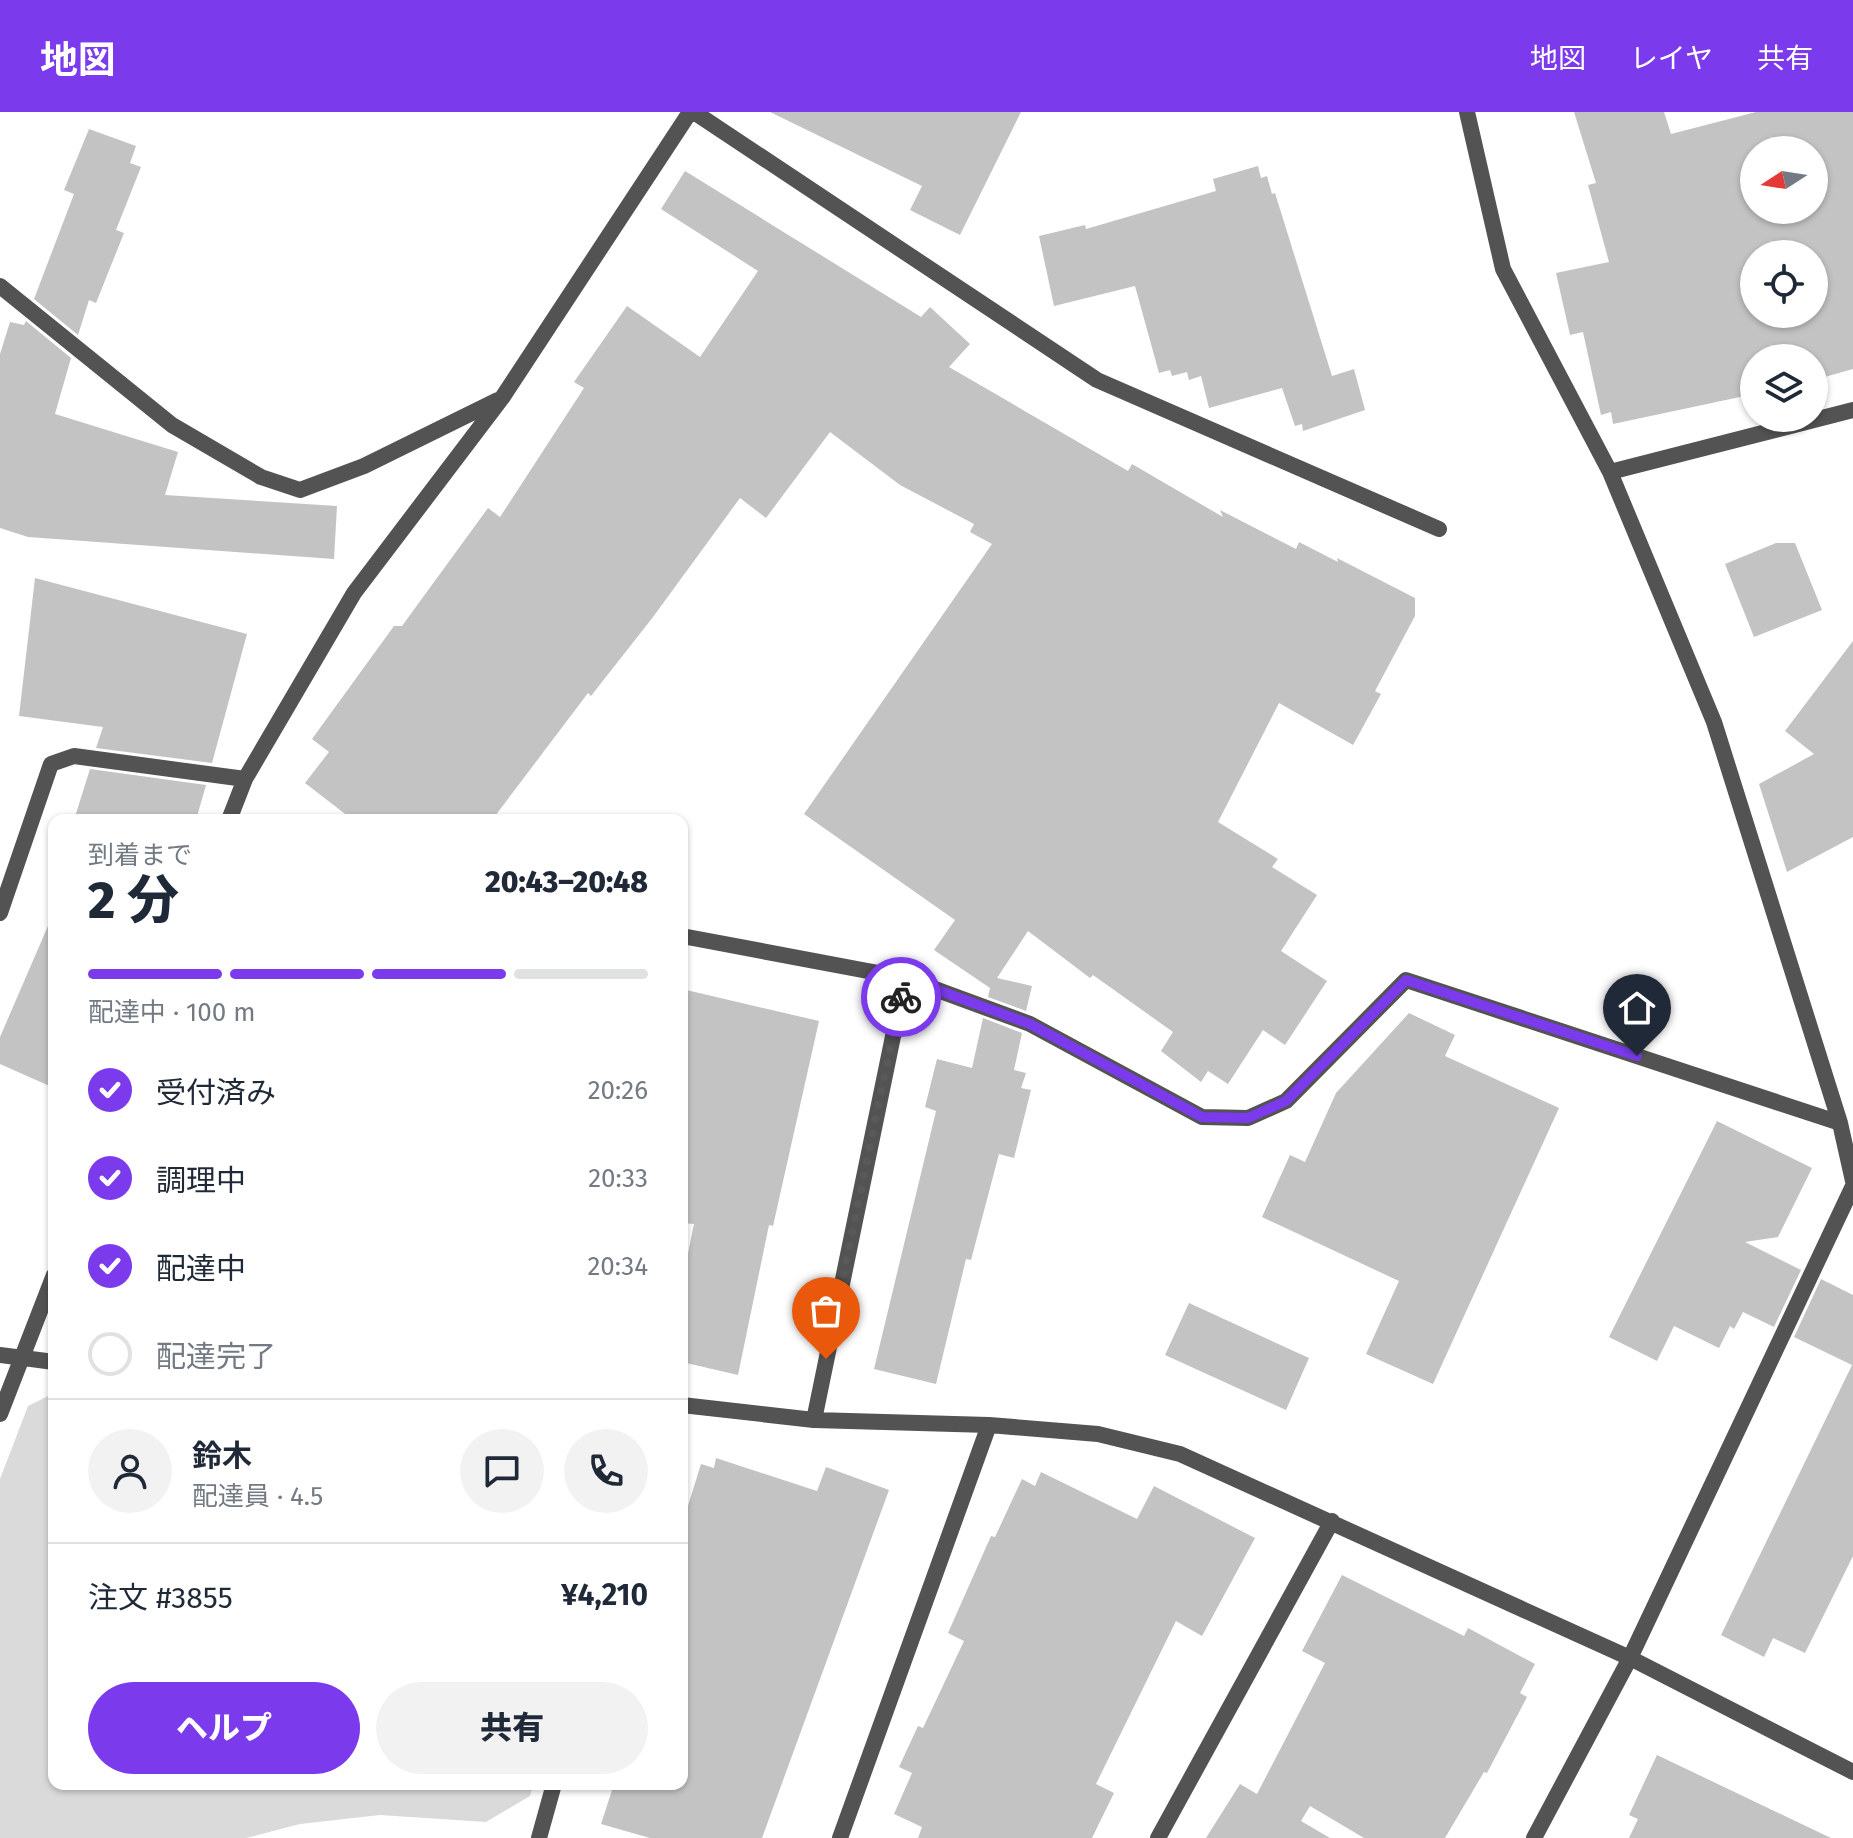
<!DOCTYPE html>
<html lang="ja">
<head>
<meta charset="utf-8">
<style>
  :root { --surface:#fff; --page:#f2f2f3; --text:#1f2937; --muted:#747a83; --line:#e0e1e3; --accent:#7c3aed }
  body { margin:0; font-family:"Fira Sans","Noto Sans JP",sans-serif; background:var(--page); color:var(--text); height:100vh; display:flex; flex-direction:column; font-size:30px; white-space:nowrap }
  * { box-sizing:border-box; margin:0 }
  p { font-size:26px; color:var(--muted) }
  .icon { flex:none; width:44px; height:44px; fill:none; stroke:currentColor; stroke-width:2; stroke-linecap:round; stroke-linejoin:round }
  .map { position:relative; flex:1; overflow:hidden }
  .side { position:absolute; left:48px; top:702px; width:640px; height:976px; display:flex; flex-direction:column; background:var(--surface); border-radius:16px; box-shadow:0 2px 6px #0004 }
  .side>* { flex:none }
  .needle { width:52px; rotate:258deg }
  .controls { position:absolute; left:1740px; top:24px; display:grid; gap:16px }
  .controls a { display:grid; place-items:center; width:88px; height:88px; border-radius:50%; background:var(--surface); box-shadow:0 2px 6px #0004; font-size:40px }
  .pin { position:absolute; display:grid; place-items:center; width:68px; height:68px; color:#fff; margin:-82px -34px; border-radius:50% 50% 50% 0; rotate:-45deg; box-shadow:0 0 8px #0007 }
  .pin .icon { rotate:45deg }
  .courier { position:absolute; display:grid; place-items:center; width:80px; height:80px; margin:-40px; border:6px solid #7c3aed; border-radius:50%; background:#fff; color:#222; box-shadow:0 2px 10px #0007 }
  .summary em { font-style:normal; font-weight:800 }
  .summary div { display:flex; flex-direction:column-reverse }
  .summary { display:flex; align-items:center; justify-content:space-between; height:136px; padding:0 40px }
  h1 { font-size:52px; font-weight:800; line-height:60px }
  .bar { display:grid; grid-template-columns:repeat(4,1fr); gap:12px 8px; align-content:center; height:96px; padding:0 40px }
  .bar i { height:10px; border-radius:6px; background:var(--line) }
  .bar .on { background:var(--accent) }
  .bar p { grid-column:span 4 }
  .line { display:flex; align-items:center; gap:20px; padding:0 40px; border-top:2px solid var(--line) }
  .line div { flex:1 }
  .round { display:grid; place-items:center; flex:none; width:84px; height:84px; border-radius:42px; background:var(--page) }
  ol { padding:0 40px; list-style:none }
  li { display:flex; align-items:center; gap:24px; height:88px }
  li p { margin-inline-start:auto }
  li .icon { padding:8px; border-radius:50%; background:var(--accent); color:#fff; stroke-width:4 }
  li:last-child { color:var(--muted) }
  li i { width:44px; height:44px; border:4px solid var(--line); border-radius:50% }
  .button { display:flex; gap:16px; margin-top:auto; padding:16px 40px }
  .button a { flex:1; height:92px; border-radius:48px; background:var(--accent); color:#fff; font-size:32px; font-weight:800; line-height:92px; text-align:center }
  .button a+a { background:var(--page); color:var(--text) }
  header { display:flex; align-items:center; gap:48px; box-sizing:border-box; height:112px; padding:0 40px; background:var(--accent); color:#fff }
  header strong { font-size:38px }
  nav { display:flex; gap:44px; margin-inline-start:auto; font-size:28px }
  .map>svg:first-child { display:block }
  .green { fill:#dadada }
  .building { fill:#c3c3c3; fill-rule:evenodd }
  .lines { fill:none; stroke-linecap:round; stroke-linejoin:round }
  .minor { stroke:#535353; stroke-width:16 }
  .done { stroke:#595959; stroke-width:8; stroke-dasharray:0 14.4 }
  .route { stroke:#7c3aed; stroke-width:10 }
</style>
</head>
<body>
<header>
<strong>地図</strong>
<nav><a>地図</a><a>レイヤ</a><a>共有</a></nav>
</header>
<div class="map">
<svg width="1853" height="1726" viewBox="0 0 1853 1726">
  <rect width="100%" height="100%" fill="#fff"/>
  <!-- green -->
  <path class="green" d="M 54,1281 L 54,1672 L 533,1672 L 530,1684 L 486,1710 L 380,1703 L 300,1712 L 246,1726 L 0,1726 L 0,1367 L 28,1294 Z"/>
  <!-- building -->
  <path class="building" d="M 770,0 L 1021,0 L 960,123 L 910,98 L 922,74 Z
    M 1574,0 L 1664,0 L 1671,22 L 1756,0 L 1853,0 L 1853,257 L 1814,268 L 1814,246 L 1754,246 L 1754,282 L 1613,312 L 1611,300 L 1601,303 L 1583,220 L 1570,223 L 1556,161 L 1609,150 L 1588,73 L 1596,71 ZM 1754,38 L 1814,38 L 1814,98 L 1754,98 ZM 1754,142 L 1814,142 L 1814,202 L 1754,202 Z
    M 89,17 L 136,34 L 130,51 L 141,55 L 116,118 L 124,121 L 96,191 L 89,188 L 78,223 L 34,187 L 74,82 L 64,78 Z
    M 1258,54 L 1261,66 L 1267,64 L 1272,82 L 1275,81 L 1332,264 L 1354,257 L 1365,298 L 1303,319 L 1302,312 L 1295,314 L 1282,276 L 1209,296 L 1201,264 L 1189,268 L 1187,260 L 1172,264 L 1170,258 L 1159,261 L 1135,174 L 1054,194 L 1039,124 L 1085,113 L 1086,117 L 1216,79 L 1213,67 Z
    M 685,59 L 921,205 L 930,195 L 970,232 L 949,255 L 1128,359 L 1132,352 L 1223,405 L 1220,398 L 1296,437 L 1299,430 L 1338,450 L 1337,446 L 1415,486 L 1415,504 L 1375,579 L 1381,582 L 1353,633 L 1279,591 L 1218,710 L 1278,747 L 1272,755 L 1317,783 L 1281,839 L 1327,869 L 1285,933 L 1263,918 L 1228,972 L 1208,959 L 1201,970 L 1161,939 L 1173,920 L 1093,863 L 1090,866 L 1028,819 L 997,866 L 1032,874 L 1026,899 L 988,885 L 990,876 L 934,838 L 955,808 L 804,702 L 992,432 L 970,420 L 974,412 L 900,373 L 830,320 L 766,406 L 740,386 L 653,505 L 591,584 L 588,581 L 492,708 L 353,708 L 305,671 L 329,640 L 312,627 L 394,514 L 402,514 L 488,396 L 500,405 L 584,276 L 574,270 L 627,194 L 700,245 L 758,159 L 661,97 Z
    M 26,209 L 71,246 L 55,302 L 178,340 L 165,383 L 337,394 L 334,447 L 28,425 L 0,416 L 0,242 L 10,210 L 24,213 Z
    M 1776,431 L 1795,431 L 1822,498 L 1754,525 L 1725,452 Z
    M 35,466 L 247,522 L 212,651 L 96,636 L 103,615 L 19,604 Z
    M 1853,529 L 1853,725 L 1787,760 L 1759,672 L 1814,642 L 1785,619 Z
    M 90,657 L 206,673 L 196,708 L 74,708 Z
    M 54,800 L 54,976 L 0,952 L 0,925 Z
    M 682,877 L 819,909 L 773,1114 L 769,1113 L 738,1263 L 682,1250 L 682,1171 L 694,1112 L 682,1111 Z
    M 1409,901 L 1455,923 L 1445,944 L 1559,996 L 1433,1272 L 1366,1242 L 1399,1169 L 1262,1105 L 1290,1043 L 1305,1050 L 1336,981 Z
    M 983,906 L 1022,921 L 1014,958 L 1026,961 L 1021,976 L 1031,978 L 1014,1046 L 999,1042 L 971,1148 L 966,1147 L 936,1272 L 874,1257 L 936,999 L 925,995 L 937,947 L 972,956 Z
    M 1717,1009 L 1812,1056 L 1778,1125 L 1745,1130 L 1801,1158 L 1774,1215 L 1743,1200 L 1734,1217 L 1730,1214 L 1719,1236 L 1674,1214 L 1657,1249 L 1609,1225 Z
    M 1821,1167 L 1853,1183 L 1853,1444 L 1805,1541 L 1773,1526 L 1764,1545 L 1721,1523 L 1852,1253 L 1794,1225 Z
    M 1189,1191 L 1309,1246 L 1286,1298 L 1165,1243 Z
    M 716,1346 L 817,1379 L 826,1355 L 889,1378 L 762,1726 L 650,1726 L 601,1712 L 614,1672 L 682,1672 L 682,1413 L 701,1352 L 714,1356 Z
    M 1041,1360 L 1137,1407 L 1154,1374 L 1255,1426 L 1202,1524 L 1176,1509 L 1096,1672 L 1114,1681 L 1092,1726 L 918,1726 L 922,1715 L 894,1702 L 912,1661 L 899,1655 L 918,1614 L 923,1616 L 964,1529 L 948,1521 L 991,1424 L 995,1425 L 1022,1367 L 1035,1374 Z
    M 1342,1463 L 1464,1524 L 1468,1516 L 1535,1552 L 1520,1581 L 1527,1585 L 1487,1661 L 1484,1660 L 1445,1726 L 1364,1726 L 1310,1694 L 1301,1709 L 1330,1726 L 1206,1726 L 1240,1672 L 1257,1682 L 1325,1551 L 1302,1539 Z
    M 1657,1643 L 1831,1726 L 1629,1726 L 1638,1707 L 1629,1703 Z"/>
  <g class="lines">
    <!-- minor -->
    <path class="minor" d="M 694,0 L 1097,268 L 1439,417
      M 1467,0 L 1503,157 L 1610,360 L 1714,610 L 1840,1011 L 1853,1069
      M 0,174 L 172,313 L 261,365 L 300,378 L 364,354 L 498,288
      M 1610,360 L 1853,298
      M 229,708 L 245,667 L 354,481 L 502,286 L 690,0
      M 0,801 L 51,652 L 74,644 L 245,667
      M 682,824 L 905,866 L 814,1308
      M 905,866 L 1030,912 L 1202,1005 L 1248,1006 L 1286,989 L 1406,868 L 1840,1011
      M 0,1243 L 54,1250
      M 682,1293 L 814,1308 L 989,1313 L 1098,1322 L 1180,1342 L 1630,1546 L 1853,1660
      M 0,1302 L 54,1163
      M 539,1726 L 554,1672
      M 840,1726 L 989,1313
      M 1158,1726 L 1332,1409
      M 1534,1726 L 1630,1546 L 1853,1074"/>
  </g>
  <g class="lines">
    <!-- done -->
    <path class="done" d="M 826,1247 L 901,885"/>
    <!-- route -->
    <path class="route" d="M 901,885 L 905,866 L 1030,912 L 1202,1005 L 1248,1006 L 1286,989 L 1406,868 L 1637,944"/>
  </g>
</svg>
<div class="controls">
<a><svg class="needle" viewBox="-14 -14 28 28"><path d="M0-13l5 13h-10z" fill="#e53935"/><path d="M0 13l5-13h-10z" fill="#747a83"/></svg></a>
<a><svg class="icon" aria-label="locate" viewBox="0 0 24 24"><circle cx="12" cy="12" r="6"/><path d="M12 2v4M12 18v4M2 12h4M18 12h4"/></svg></a>
<a><svg class="icon" aria-label="layers" viewBox="0 0 24 24"><path d="M12 4l9 5-9 5-9-5zM3 14l9 5 9-5"/></svg></a>
</div>
<div class="pin" style="left:826px;top:1247px;background:#ea580c"><svg class="icon" aria-label="bag" viewBox="0 0 24 24"><path d="M5 8h14l-1 12H6zM9 8a3 3 0 0 1 6 0"/></svg></div>
<div class="pin" style="left:1637px;top:944px;background:#1f2937"><svg class="icon" aria-label="home" viewBox="0 0 24 24"><path d="M3 11l9-7 9 7M6 9v11h12V9"/></svg></div>
<div class="courier" style="left:901px;top:885px"><svg class="icon" aria-label="bike" viewBox="0 0 24 24"><circle cx="6" cy="16" r="4"/><circle cx="18" cy="16" r="4"/><path d="M6 16l4-8h5l3 8M10 8l3 8H6M13 5h3"/></svg></div>
<section class="side">
<div class="summary"><div><h1>2 分</h1><p>到着まで</p></div><em>20:43–20:48</em></div>
<div class="bar"><i class="on"></i><i class="on"></i><i class="on"></i><i></i><p>配達中 · 100 m</p></div>
<ol>
<li><svg class="icon" aria-label="check" viewBox="0 0 24 24"><path d="M5 12l5 5 9-10"/></svg>受付済み<p>20:26</p></li>
<li><svg class="icon" aria-label="check" viewBox="0 0 24 24"><path d="M5 12l5 5 9-10"/></svg>調理中<p>20:33</p></li>
<li><svg class="icon" aria-label="check" viewBox="0 0 24 24"><path d="M5 12l5 5 9-10"/></svg>配達中<p>20:34</p></li>
<li><i></i>配達完了</li>
</ol>
<div class="line" style="height:144px"><a class="round"><svg class="icon" aria-label="person" viewBox="0 0 24 24"><circle cx="12" cy="8" r="4"/><path d="M4 21q1-7 8-7t8 7"/></svg></a><div><b>鈴木</b><p>配達員 · 4.5</p></div><a class="round"><svg class="icon" aria-label="chat" viewBox="0 0 24 24"><path d="M4 5h16v11H9l-5 4z"/></svg></a><a class="round"><svg class="icon" aria-label="phone" viewBox="0 0 24 24"><path d="M5 4h4l2 5-3 2q2 4 5 5l2-3 5 2v4C11 20 4 13 5 4z"/></svg></a></div>
<div class="line" style="height:104px"><div>注文 #3855</div><b>¥4,210</b></div>
<div class="button"><a>ヘルプ</a><a>共有</a></div>
</section>
</div>
</body>
</html>
